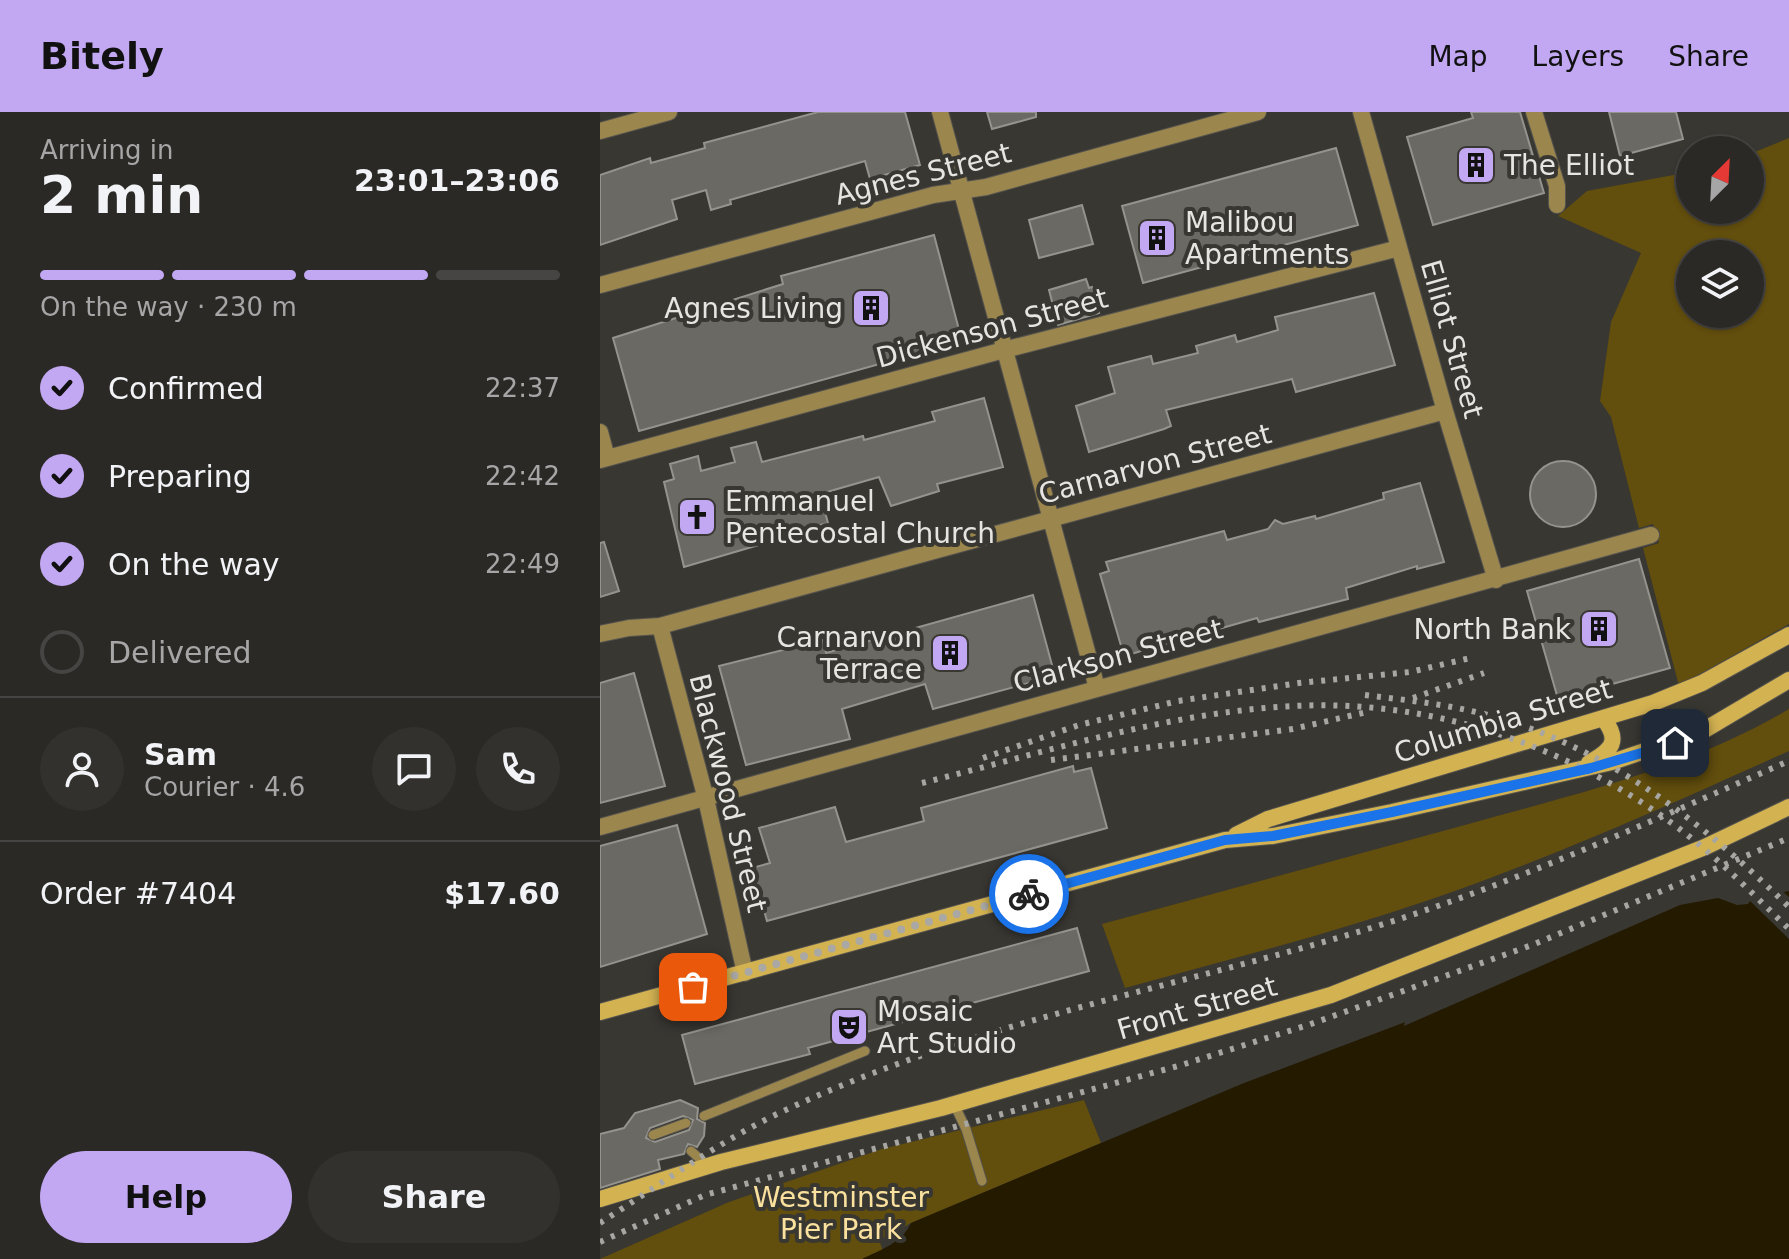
<!DOCTYPE html>
<html lang="en">
<head>
<meta charset="utf-8">
<style>
  :root { --surface:#2b2926; --page:#33312e; --text:#f1f3f6; --muted:#a6a6a7; --line:#474543; --accent:#c2a8f2 }
  body { margin:0; font-family:"DejaVu Sans",sans-serif; background:var(--page); color:var(--text); height:100vh; display:flex; flex-direction:column; font-size:30px; white-space:nowrap }
  * { box-sizing:border-box; margin:0 }
  p { font-size:26px; color:var(--muted) }
  .icon { flex:none; width:44px; height:44px; fill:none; stroke:currentColor; stroke-width:2; stroke-linecap:round; stroke-linejoin:round }
  .map { position:relative; flex:1; overflow:hidden }
  .sheet { display:flex; flex-direction:column; background:var(--surface); width:600px }
  .sheet>* { flex:none }
  .needle { width:52px; rotate:24deg }
  .tools { position:absolute; left:1076px; top:24px; display:grid; gap:16px }
  .tools a { display:grid; place-items:center; width:88px; height:88px; border-radius:50%; background:var(--surface); box-shadow:0 2px 6px #0004,0 0 0 2px var(--line); font-size:40px }
  .pin { position:absolute; display:grid; place-items:center; width:68px; height:68px; color:#fff; margin:-34px; border-radius:16px; box-shadow:0 4px 12px #0006 }
  .courier { position:absolute; display:grid; place-items:center; width:80px; height:80px; margin:-40px; border:6px solid #1a73e8; border-radius:50%; background:#fff; color:#222; box-shadow:0 2px 10px #0007 }
  .summary em { font-style:normal; font-weight:600 }
  .summary div { display:flex; flex-direction:column-reverse }
  .summary { display:flex; align-items:center; justify-content:space-between; height:136px; padding:0 40px }
  h1 { font-size:52px; font-weight:600; line-height:60px }
  .bar { display:grid; grid-template-columns:repeat(4,1fr); gap:12px 8px; align-content:center; height:96px; padding:0 40px }
  .bar i { height:10px; border-radius:6px; background:var(--line) }
  .bar .active { background:var(--accent) }
  .bar p { grid-column:span 4 }
  .line { display:flex; align-items:center; gap:20px; padding:0 40px; border-top:2px solid var(--line) }
  .line div { flex:1 }
  .round { display:grid; place-items:center; flex:none; width:84px; height:84px; border-radius:42px; background:var(--page) }
  ol { padding:0 40px; list-style:none }
  li { display:flex; align-items:center; gap:24px; height:88px }
  li p { margin-inline-start:auto }
  li .icon { padding:8px; border-radius:50%; background:var(--accent); color:#111; stroke-width:4 }
  li:last-child { color:var(--muted) }
  li i { width:44px; height:44px; border:4px solid var(--line); border-radius:50% }
  .primary-button { display:flex; gap:16px; margin-top:auto; padding:16px 40px }
  .primary-button a { flex:1; height:92px; border-radius:48px; background:var(--accent); color:#111; font-size:32px; font-weight:600; line-height:92px; text-align:center }
  .primary-button a+a { background:var(--page); color:var(--text) }
  header { display:flex; align-items:center; gap:48px; box-sizing:border-box; height:112px; padding:0 40px; background:var(--accent); color:#111 }
  header strong { font-size:38px }
  nav { display:flex; gap:44px; margin-inline-start:auto; font-size:28px }
  main { display:flex; flex:1; min-height:0 }
  .map>svg:first-child { display:block }
  .green { fill:#624e0d; fill-rule:evenodd }
  .water { fill:#241a00 }
  .pier { fill:#393732 }
  .building { fill:#6b6963; stroke:#95938d; stroke-width:2; fill-rule:evenodd }
  .lines { fill:none; stroke-linecap:round; stroke-linejoin:round }
  .lane-casing { stroke:#55534e; stroke-width:11 }
  .street-casing { stroke:#55534e; stroke-width:18 }
  .secondary-casing { stroke:#55534e; stroke-width:18 }
  .lane { stroke:#9b864d; stroke-width:9 }
  .street { stroke:#9b864d; stroke-width:16 }
  .secondary { stroke:#d3b252; stroke-width:16 }
  .rail { stroke:#a7a6a2; stroke-width:6; stroke-dasharray:4 8; stroke-linecap:butt }
  .done { stroke:#a9a8a4; stroke-width:8; stroke-dasharray:0 14.4 }
  .route { stroke:#1a73e8; stroke-width:10 }
  .labels { text-anchor:middle; dominant-baseline:central; stroke-width:8; stroke-linejoin:round; paint-order:stroke }
  .poi-label { font-size:28px; fill:#e6e5e2; stroke:#393732; text-anchor:start }
  .street-label { font-size:28px; fill:#e6e5e2; stroke:#393732 }
  .park-label { font-size:28px; fill:#fae19e; stroke:#393732 }
</style>
</head>
<body>
<header>
<strong>Bitely</strong>
<nav><a>Map</a><a>Layers</a><a>Share</a></nav>
</header>
<main>
<section class="sheet">
<div class="summary"><div><h1>2 min</h1><p>Arriving in</p></div><em>23:01–23:06</em></div>
<div class="bar"><i class="active"></i><i class="active"></i><i class="active"></i><i></i><p>On the way · 230 m</p></div>
<ol>
<li><svg class="icon" aria-label="check" viewBox="0 0 24 24"><path d="M5 12l5 5 9-10"/></svg>Confirmed<p>22:37</p></li>
<li><svg class="icon" aria-label="check" viewBox="0 0 24 24"><path d="M5 12l5 5 9-10"/></svg>Preparing<p>22:42</p></li>
<li><svg class="icon" aria-label="check" viewBox="0 0 24 24"><path d="M5 12l5 5 9-10"/></svg>On the way<p>22:49</p></li>
<li><i></i>Delivered</li>
</ol>
<div class="line" style="height:144px"><a class="round"><svg class="icon" aria-label="person" viewBox="0 0 24 24"><circle cx="12" cy="8" r="4"/><path d="M4 21q1-7 8-7t8 7"/></svg></a><div><b>Sam</b><p>Courier · 4.6</p></div><a class="round"><svg class="icon" aria-label="chat" viewBox="0 0 24 24"><path d="M4 5h16v11H9l-5 4z"/></svg></a><a class="round"><svg class="icon" aria-label="phone" viewBox="0 0 24 24"><path d="M5 4h4l2 5-3 2q2 4 5 5l2-3 5 2v4C11 20 4 13 5 4z"/></svg></a></div>
<div class="line" style="height:104px"><div>Order #7404</div><b>$17.60</b></div>
<div class="primary-button"><a>Help</a><a>Share</a></div>
</section>
<div class="map">
<svg width="1189" height="1147" viewBox="0 0 1189 1147">
  <rect width="100%" height="100%" fill="#393732"/>
  <!-- green -->
  <path class="green" d="M 1189,26 L 1189,512 L 1079,574 L 1043,436 L 1059,431 L 1053,412 L 1039,416 L 1011,305 L 1000,289 L 1011,210 L 1041,141 L 958,104 L 987,79 L 1090,60 L 1090,98 L 1150,98 L 1150,42 ZM 1090,142 L 1150,142 L 1150,202 L 1090,202 Z
    M 1189,597 L 1189,639 C 1071,692 952,746 829,788 C 730,822 627,848 525,876 L 502,812 C 623,779 744,746 865,713 C 975,682 1090,656 1189,597 Z
    M 484,988 L 501,1031 L 311,1111 L 279,1128 L 286,1147 L 0,1147 L 129,1090 L 282,1037 Z"/>
  <!-- water -->
  <path class="water" d="M 1189,779 L 1189,1147 L 262,1147 C 280,1138 302,1131 311,1111 L 644,971 L 808,909 L 1079,788 L 1114,782 L 1140,790 Z"/>
  <!-- pier -->
  <path class="pier" d="M 1180,777 L 1189,785 L 1189,827 L 1150,789 L 1148,792 L 1137,793 L 1118,786 L 1080,793 L 804,914 L 806,905 L 1077,785 L 1114,778 L 1140,786 Z"/>
  <!-- building -->
  <path class="building" d="M 218,0 L 305,0 L 320,53 L 270,67 L 265,49 L 130,88 L 131,92 L 111,98 L 106,78 L 72,88 L 77,107 L 0,133 L 0,63 L 50,46 L 51,51 L 105,36 L 104,31 Z
    M 387,0 L 436,0 L 436,5 L 392,17 Z
    M 871,0 L 920,0 L 944,81 L 833,113 L 807,25 L 873,6 Z
    M 1009,0 L 1076,0 L 1083,27 L 1020,44 Z
    M 736,36 L 758,113 L 543,171 L 522,94 Z
    M 482,93 L 493,132 L 439,146 L 429,108 Z
    M 334,123 L 362,229 L 39,319 L 13,226 L 183,172 L 181,164 Z
    M 486,167 L 489,176 L 492,175 L 499,201 L 458,213 L 449,178 Z
    M 774,181 L 795,253 L 696,280 L 692,267 L 566,298 L 571,314 L 564,317 L 489,340 L 476,294 L 515,281 L 508,255 L 551,244 L 553,252 L 598,241 L 596,234 L 635,223 L 637,230 L 678,218 L 675,205 Z
    M 384,286 L 403,355 L 337,372 L 339,379 L 291,394 L 279,365 L 220,382 L 228,411 L 161,428 L 162,432 L 84,455 L 64,370 L 74,367 L 70,352 L 98,344 L 101,359 L 135,350 L 131,336 L 156,330 L 162,350 L 263,324 L 264,328 L 335,309 L 332,300 Z
    M930 382a33 33 0 1 1 66 0a33 33 0 1 1-66 0Z
    M 820,371 L 844,450 L 817,457 L 817,454 L 746,476 L 748,487 L 659,510 L 657,506 L 524,544 L 500,462 L 509,459 L 506,450 L 624,419 L 627,428 L 668,417 L 675,408 L 683,412 L 715,404 L 716,407 L 784,387 L 783,381 Z
    M 4,430 L 19,479 L 0,485 L 0,431 Z
    M 1039,447 L 1070,556 L 958,587 L 927,479 Z
    M 433,483 L 455,564 L 333,597 L 325,572 L 242,597 L 250,627 L 146,653 L 119,554 L 223,528 L 226,541 Z
    M 34,561 L 65,674 L 0,691 L 0,571 Z
    M 473,654 L 474,660 L 491,656 L 507,716 L 167,809 L 152,756 L 170,751 L 159,716 L 235,695 L 246,730 L 324,709 L 321,696 Z
    M 77,713 L 107,822 L 0,855 L 0,734 Z
    M 477,816 L 489,859 L 208,936 L 210,942 L 95,972 L 82,923 Z
    M 80,988 L 98,996 L 97,1007 L 105,1011 L 104,1024 L 97,1035 L 88,1032 L 84,1042 L 58,1048 L 60,1057 L 0,1076 L 0,1022 L 24,1016 L 35,1001 ZM 83,1004 L 93,1008 L 89,1018 L 55,1030 L 46,1026 L 50,1016 Z"/>
  <g class="lines">
    <!-- lane casing -->
    <g class="lane-casing">
      <path id="lane" d="M 354,992 L 366,1017 L 382,1069
        M 104,1004 L 265,939
        M 53,1023 L 86,1011
        M 91,1039 L 108,1054"/>
    </g>
    <!-- street casing -->
    <g class="street-casing">
      <path id="street" d="M 340,0 L 497,576
        M 761,0 L 845,299 L 896,468
        M 934,0 L 957,74 L 957,93
        M 0,19 L 69,0
        M 0,173 L 333,83 L 386,75 L 658,0
        M 0,320 L 7,346
        M 0,348 L 404,238 L 799,136
        M 60,514 L 106,687 L 145,861
        M 0,522 L 29,516 L 60,514 L 845,299
        M 0,715 L 1051,423"/>
    </g>
    <!-- secondary casing -->
    <g class="secondary-casing">
      <path id="secondary" d="M 989,651 C 1012,638 1021,629 1003,606
        M 636,723 L 668,707 L 1053,591 L 1102,571 L 1189,523
        M 0,900 L 625,728 L 673,724 L 792,700 L 1012,650 L 1101,620 L 1189,568
        M 0,1087 L 121,1050 L 341,996 L 731,883 L 1105,735 L 1189,695"/>
    </g>
    <!-- lane -->
    <use href="#lane" class="lane"/>
    <!-- street -->
    <use href="#street" class="street"/>
    <!-- secondary -->
    <use href="#secondary" class="secondary"/>
    <!-- rail -->
    <path class="rail" d="M 765,583 C 805,588 845,592 884,602 C 1005,633 1102,710 1189,795
      M 813,586 L 884,561
      M 383,646 L 479,613 L 578,589 L 699,571 L 810,560 L 875,545
      M 451,648 L 693,617 L 771,599
      M 322,671 C 443,641 568,600 694,594 C 830,587 964,632 1073,712 C 1115,743 1152,781 1189,817
      M 0,1111 C 58,1074 114,1033 175,1003 C 365,912 571,877 771,816 C 914,772 1051,709 1189,649
      M 0,1130 L 105,1083 L 578,954 L 708,913 L 932,833 L 1189,726"/>
  </g>
  <g class="lines">
    <!-- done -->
    <path class="done" d="M 93,875 L 429,782"/>
    <!-- route -->
    <path class="route" d="M 429,782 L 625,728 L 673,724 L 792,700 L 991,656 L 1075,631"/>
  </g>
  <!-- icons -->
  <defs>
    <g id="building-square" transform="scale(2)"><rect x="-9" y="-9" width="18" height="18" rx="4" fill="#c2a8f2" stroke="#393732"/><path d="M-4-6H4V6H1V3H-1V6H-4ZM-2.5-4.3h1.7v1.8h-1.7ZM.8-4.3h1.7v1.8H.8ZM-2.5-1h1.7V.8h-1.7ZM.8-1h1.7V.8H.8Z" fill="#111"/></g>
    <g id="church-square" transform="scale(2)"><rect x="-9" y="-9" width="18" height="18" rx="4" fill="#c2a8f2" stroke="#393732"/><path d="M-1.2-6h2.4v3.5h3.3v2.4h-3.3V6h-2.4V-.1h-3.3v-2.4h3.3Z" fill="#111"/></g>
    <g id="theatre-square" transform="scale(2)"><rect x="-9" y="-9" width="18" height="18" rx="4" fill="#c2a8f2" stroke="#393732"/><path d="M-5-5.5Q0-4 5-5.5V0Q5 5 0 6Q-5 5-5 0ZM-3.3-2.5H-1v1.5H-3.3ZM1-2.5H3.3v1.5H1ZM-2.8 1Q0 5.5 2.8 1Z" fill="#111"/></g>
  </defs>
  <g fill-rule="evenodd">
    <use href="#building-square" x="876" y="53"/>
    <use href="#building-square" x="557" y="126"/>
    <use href="#building-square" x="271" y="196"/>
    <use href="#church-square" x="97" y="405"/>
    <use href="#building-square" x="999" y="517"/>
    <use href="#building-square" x="350" y="541"/>
    <use href="#theatre-square" x="249" y="915"/>
  </g>
  <g class="labels">
    <!-- poi labels -->
    <g class="poi-label">
      <text x="904" y="53">The Elliot</text>
      <text x="585" y="110">Malibou<tspan x="585" dy="32">Apartments</tspan></text>
      <text x="243" y="196" text-anchor="end">Agnes Living</text>
      <text x="125" y="389">Emmanuel<tspan x="125" dy="32">Pentecostal Church</tspan></text>
      <text x="971" y="517" text-anchor="end">North Bank</text>
      <text x="322" y="525" text-anchor="end">Carnarvon<tspan x="322" dy="32">Terrace</tspan></text>
      <text x="277" y="899">Mosaic<tspan x="277" dy="32">Art Studio</tspan></text>
    </g>
    <!-- street labels -->
    <g class="street-label">
      <text transform="translate(323 62) rotate(-14)">Agnes Street</text>
      <text transform="translate(392 216) rotate(-15)">Dickenson Street</text>
      <text transform="translate(852 227) rotate(74)">Elliot Street</text>
      <text transform="translate(555 352) rotate(-15)">Carnarvon Street</text>
      <text transform="translate(518 544) rotate(-15)">Clarkson Street</text>
      <text transform="translate(903 609) rotate(-17)">Columbia Street</text>
      <text transform="translate(128 681) rotate(76)">Blackwood Street</text>
      <text transform="translate(597 896) rotate(-16)">Front Street</text>
    </g>
    <!-- park labels -->
    <g class="park-label">
      <text x="241" y="1085">Westminster<tspan x="241" dy="32">Pier Park</tspan></text>
    </g>
  </g>
</svg>
<div class="tools">
<a><svg class="needle" viewBox="-14 -14 28 28"><path d="M0-13l5 13h-10z" fill="#e53935"/><path d="M0 13l5-13h-10z" fill="#a6a6a7"/></svg></a>
<a><svg class="icon" aria-label="layers" viewBox="0 0 24 24"><path d="M12 4l9 5-9 5-9-5zM3 14l9 5 9-5"/></svg></a>
</div>
<div class="pin" style="left:93px;top:875px;background:#ea580c"><svg class="icon" aria-label="bag" viewBox="0 0 24 24"><path d="M5 8h14l-1 12H6zM9 8a3 3 0 0 1 6 0"/></svg></div>
<div class="pin" style="left:1075px;top:631px;background:#1f2937"><svg class="icon" aria-label="home" viewBox="0 0 24 24"><path d="M3 11l9-7 9 7M6 9v11h12V9"/></svg></div>
<div class="courier" style="left:429px;top:782px"><svg class="icon" aria-label="bike" viewBox="0 0 24 24"><circle cx="6" cy="16" r="4"/><circle cx="18" cy="16" r="4"/><path d="M6 16l4-8h5l3 8M10 8l3 8H6M13 5h3"/></svg></div>
</div>
</main>
</body>
</html>
